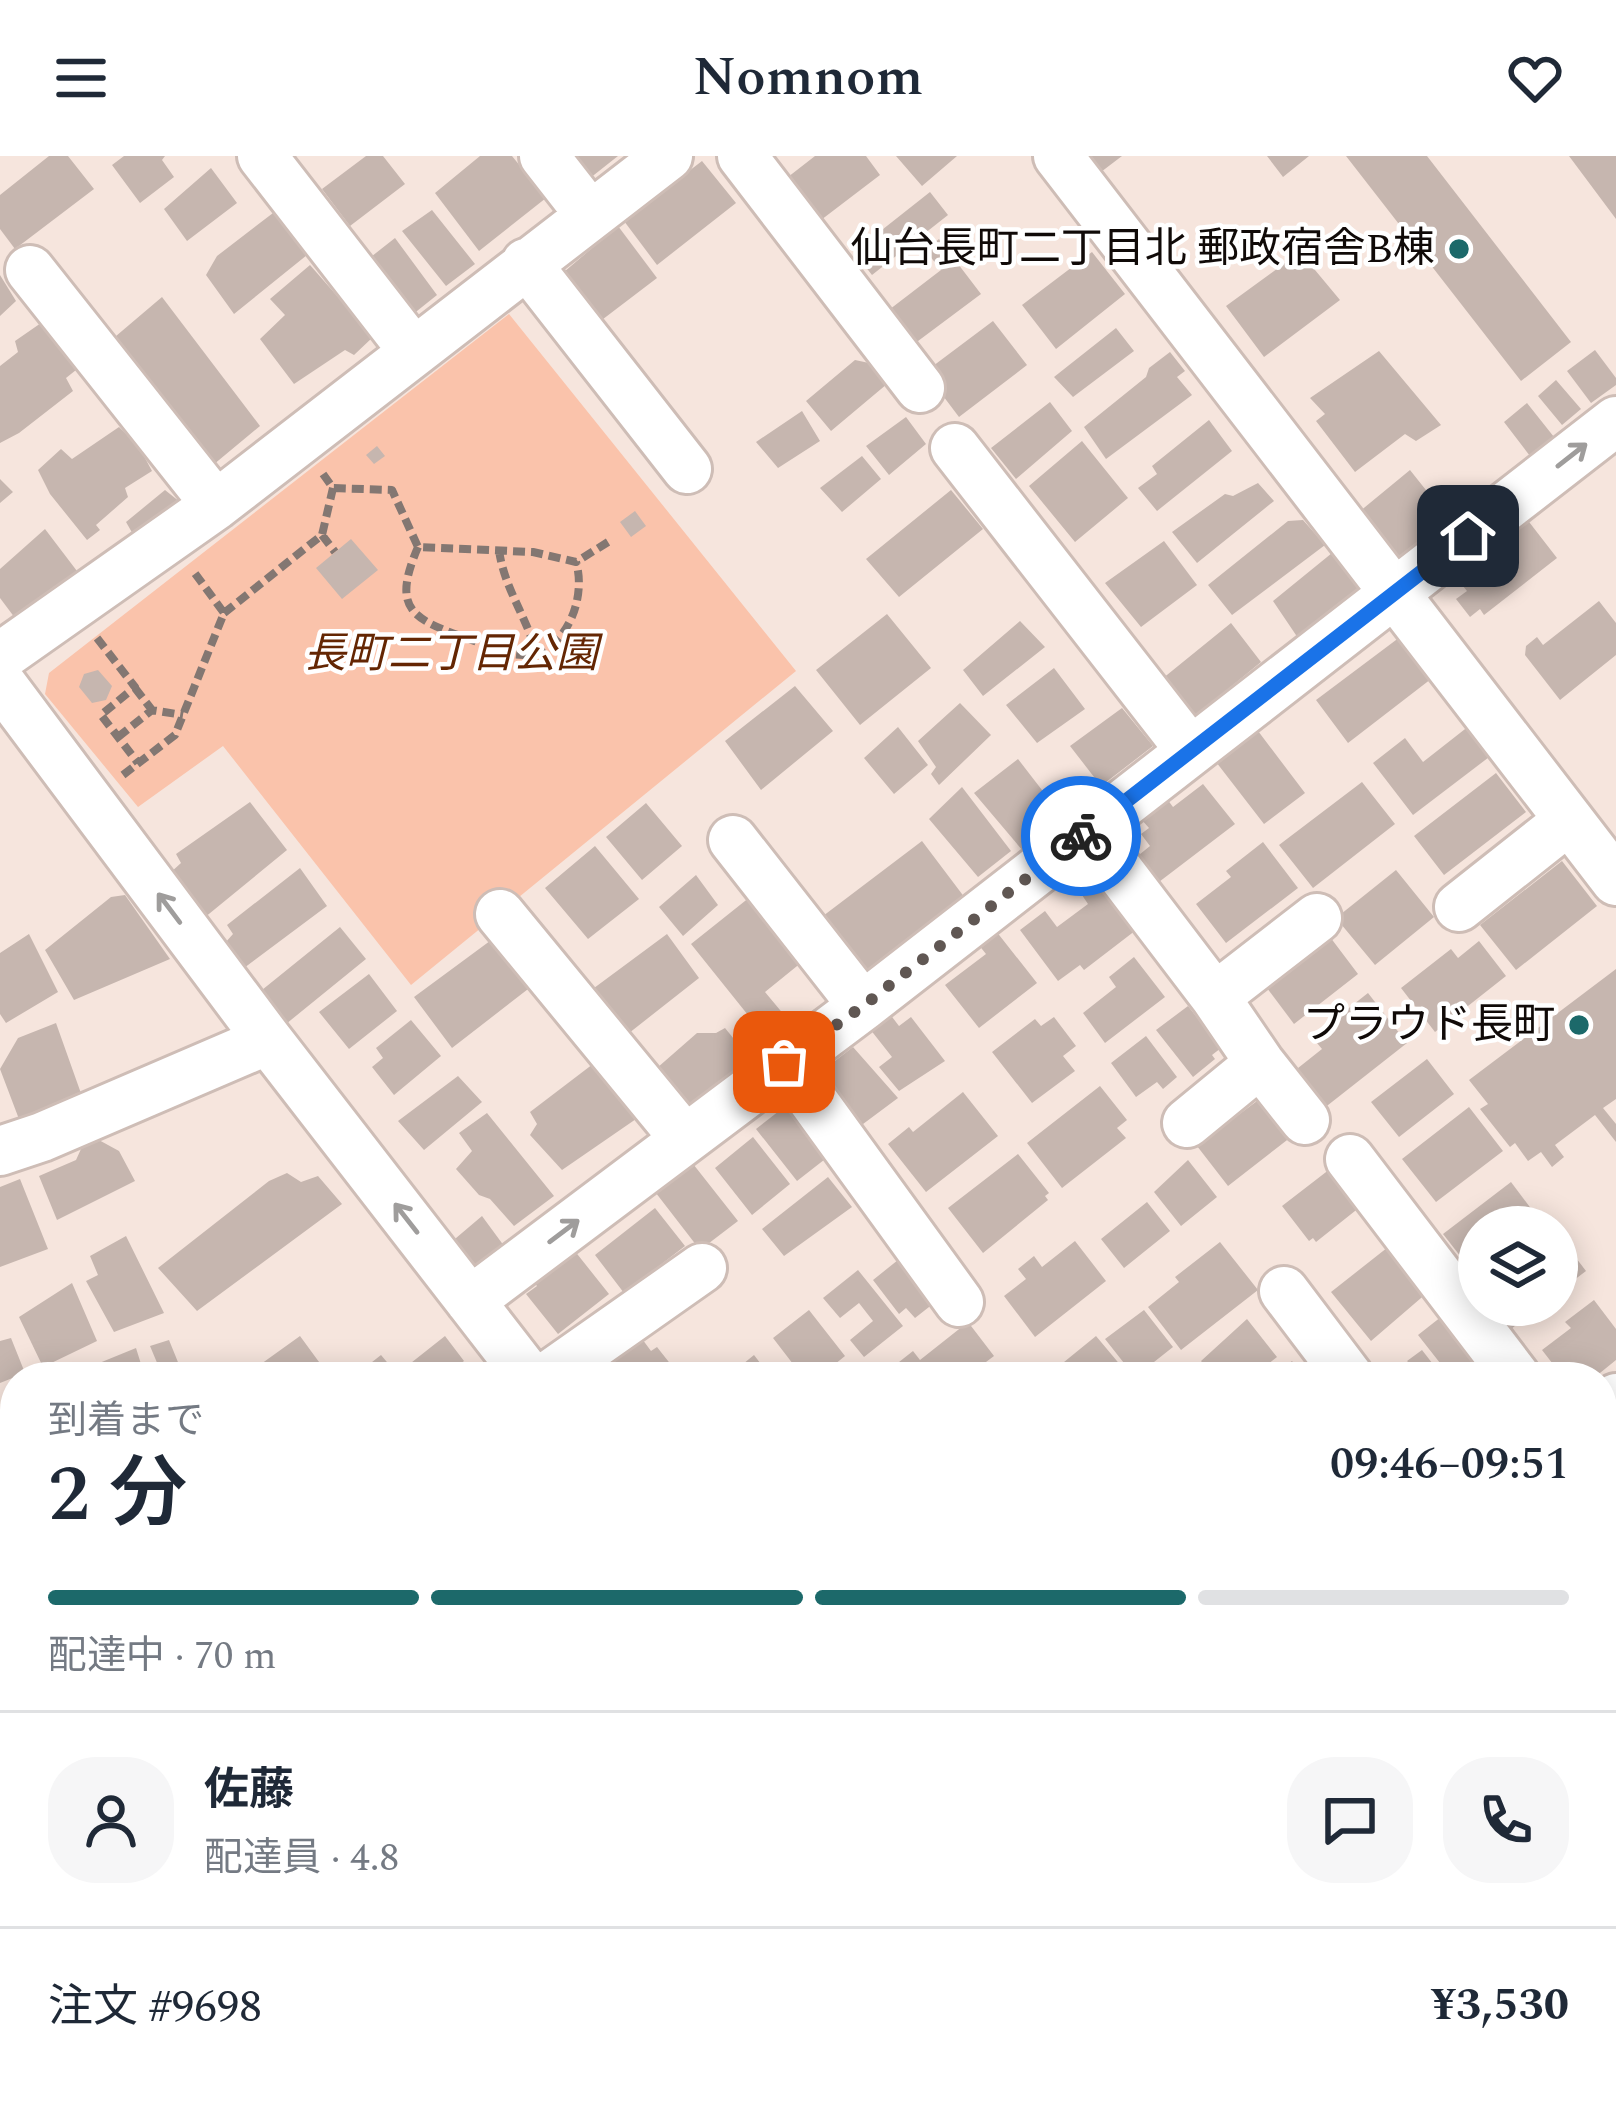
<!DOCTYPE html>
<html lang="ja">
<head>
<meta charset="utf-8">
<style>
  :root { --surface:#fff; --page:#f6f6f7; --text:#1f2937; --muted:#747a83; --line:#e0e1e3; --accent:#1c696a }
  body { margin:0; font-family:Spectral,"Noto Sans JP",serif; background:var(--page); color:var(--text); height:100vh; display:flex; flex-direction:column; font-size:45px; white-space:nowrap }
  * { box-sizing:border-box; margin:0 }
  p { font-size:39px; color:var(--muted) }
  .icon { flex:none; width:66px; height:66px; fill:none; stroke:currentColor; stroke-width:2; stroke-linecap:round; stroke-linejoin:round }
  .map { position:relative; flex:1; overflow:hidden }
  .panel { position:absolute; left:0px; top:1206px; width:1617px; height:747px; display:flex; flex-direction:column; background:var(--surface); border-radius:48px 48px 0 0; box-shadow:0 6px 30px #0003 }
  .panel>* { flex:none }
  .controls { position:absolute; left:1458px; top:1050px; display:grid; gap:24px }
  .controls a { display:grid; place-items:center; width:120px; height:120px; border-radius:50%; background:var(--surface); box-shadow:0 6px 30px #0003; font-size:60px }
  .pin { position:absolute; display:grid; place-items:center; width:102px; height:102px; color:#fff; margin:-51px; border-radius:24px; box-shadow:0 6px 18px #0006 }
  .courier { position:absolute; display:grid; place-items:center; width:120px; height:120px; margin:-60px; border:9px solid #1a73e8; border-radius:50%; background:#fff; color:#222; box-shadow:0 3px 15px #0007 }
  .head em { font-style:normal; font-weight:600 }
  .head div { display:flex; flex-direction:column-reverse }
  .head { display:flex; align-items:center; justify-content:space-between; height:204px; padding:0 48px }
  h1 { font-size:78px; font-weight:600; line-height:90px }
  .bar { display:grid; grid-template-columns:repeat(4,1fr); gap:18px 12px; align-content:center; height:144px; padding:0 48px }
  .bar i { height:15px; border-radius:9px; background:var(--line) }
  .bar .on { background:var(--accent) }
  .bar p { grid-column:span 4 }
  .line { display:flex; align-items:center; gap:30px; padding:0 48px; border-top:3px solid var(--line) }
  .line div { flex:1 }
  .round { display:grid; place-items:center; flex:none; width:126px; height:126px; border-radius:48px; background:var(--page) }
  header { display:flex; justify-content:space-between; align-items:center; height:156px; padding:0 48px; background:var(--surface); font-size:54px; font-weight:600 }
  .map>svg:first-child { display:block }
  .green { fill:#fac3ab }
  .building { fill:#c6b6af }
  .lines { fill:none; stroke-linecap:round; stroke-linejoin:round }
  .minor-casing { stroke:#cebdb6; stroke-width:54 }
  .path { stroke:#837772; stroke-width:8; stroke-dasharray:12 6; stroke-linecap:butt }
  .minor { stroke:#fff; stroke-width:48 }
  .oneway { stroke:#9f9d9c }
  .done { stroke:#605753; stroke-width:12; stroke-dasharray:0 21.6 }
  .route { stroke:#1a73e8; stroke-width:15 }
  .poi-dot { fill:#1c696a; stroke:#fff; stroke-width:4.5 }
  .labels { text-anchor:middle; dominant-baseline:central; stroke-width:9; stroke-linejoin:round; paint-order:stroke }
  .poi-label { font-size:42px; fill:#100a08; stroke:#fff; text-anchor:end }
  .park-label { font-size:42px; font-style:italic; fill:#642603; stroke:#fff }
</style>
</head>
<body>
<header><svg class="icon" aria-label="menu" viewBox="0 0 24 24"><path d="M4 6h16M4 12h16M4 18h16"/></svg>Nomnom<svg class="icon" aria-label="heart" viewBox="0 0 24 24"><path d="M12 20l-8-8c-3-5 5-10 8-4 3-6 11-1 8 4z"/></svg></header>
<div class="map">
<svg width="1616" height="1951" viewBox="0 0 1616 1951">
  <rect width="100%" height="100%" fill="#f6e5dd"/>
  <!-- green -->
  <path class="green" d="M 509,158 L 796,515 L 411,829 L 223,590 L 138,651 L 45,538 L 49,517 Z"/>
  <!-- building -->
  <path class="building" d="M 49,0 L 68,0 L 94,33 L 15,93 L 0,73 L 0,39 Z
    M 124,0 L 165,0 L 162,4 L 174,21 L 140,47 L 112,9 Z
    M 366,0 L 383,0 L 405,28 L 350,70 L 322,33 Z
    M 480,0 L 512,0 L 546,42 L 479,95 L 435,37 Z
    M 557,0 L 618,0 L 580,30 Z
    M 815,0 L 866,0 L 880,19 L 821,64 L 788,21 Z
    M 896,0 L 957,0 L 922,30 Z
    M 1082,0 L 1122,0 L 1097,19 Z
    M 1267,0 L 1309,0 L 1283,21 Z
    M 1346,0 L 1427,0 L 1571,186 L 1521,225 Z
    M 1569,0 L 1616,0 L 1616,63 Z
    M 702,5 L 736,47 L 657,109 L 624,65 Z
    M 211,12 L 237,47 L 187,85 L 164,53 Z
    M 930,36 L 948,59 L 872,119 L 854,96 Z
    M 432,54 L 475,108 L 446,130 L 402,75 Z
    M 273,57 L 307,99 L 234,158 L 206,119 L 217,100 Z
    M 618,70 L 657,122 L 590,173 L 551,127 Z
    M 395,82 L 437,139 L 407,163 L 362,108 Z
    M 939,83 L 981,138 L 906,194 L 881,160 L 941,114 L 925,94 Z
    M 1092,96 L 1125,138 L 1056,193 L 1022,149 Z
    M 1300,96 L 1340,144 L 1264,201 L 1226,150 Z
    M 310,109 L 373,181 L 354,199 L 345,194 L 294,228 L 260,183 L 285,159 L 270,143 Z
    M 0,119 L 16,145 L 0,160 Z
    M 162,141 L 260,270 L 213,309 L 109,186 Z
    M 993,165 L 1027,209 L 959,261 L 925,216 Z
    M 41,167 L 76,214 L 66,222 L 73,235 L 19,277 L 0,287 L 0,210 L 18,196 L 15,185 Z
    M 1116,172 L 1134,195 L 1073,241 L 1054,221 Z
    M 1595,194 L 1616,222 L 1616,229 L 1591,247 L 1567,215 Z
    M 1379,195 L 1441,269 L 1416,285 L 1405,278 L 1355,316 L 1316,265 L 1325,258 L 1310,242 Z
    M 1170,196 L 1185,215 L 1177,221 L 1192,239 L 1106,303 L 1084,271 L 1146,221 L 1149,212 Z
    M 855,204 L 869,207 L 887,228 L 831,275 L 806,245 Z
    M 1556,224 L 1581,253 L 1562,269 L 1538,240 Z
    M 1050,246 L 1072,275 L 1016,323 L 991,292 Z
    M 1527,247 L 1554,281 L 1530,300 L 1504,266 Z
    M 802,255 L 820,285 L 778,312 L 756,286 Z
    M 906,261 L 926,288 L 889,319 L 866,290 Z
    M 1209,264 L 1232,295 L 1157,355 L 1138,332 L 1157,318 L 1152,310 Z
    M 119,271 L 138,289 L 152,315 L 125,332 L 128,341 L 96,369 L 100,374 L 87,384 L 50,338 L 38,314 L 61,293 L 72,303 Z
    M 1082,285 L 1128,342 L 1075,386 L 1029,330 Z
    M 377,290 L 385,300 L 374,308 L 366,299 Z
    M 862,300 L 881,323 L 842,356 L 820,332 Z
    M 1410,314 L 1449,363 L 1396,404 L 1359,356 Z
    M 0,323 L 13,336 L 0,347 Z
    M 1258,327 L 1274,345 L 1197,407 L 1172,376 L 1225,338 L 1233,340 Z
    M 165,334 L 180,346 L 134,380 L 126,366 Z
    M 951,334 L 983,373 L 899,441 L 866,403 Z
    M 635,355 L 646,370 L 631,381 L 620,366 Z
    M 1526,362 L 1557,402 L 1484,459 L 1480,453 L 1470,461 L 1456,443 L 1467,435 L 1453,418 Z
    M 1303,364 L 1325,389 L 1232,459 L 1208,429 L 1288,365 Z
    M 45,373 L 80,419 L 21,470 L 0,442 L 0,413 Z
    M 351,383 L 378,414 L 342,443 L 316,412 Z
    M 1164,385 L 1197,429 L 1141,471 L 1105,427 Z
    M 1332,397 L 1359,434 L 1298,482 L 1273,445 Z
    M 1599,445 L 1616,467 L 1616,499 L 1560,544 L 1525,499 L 1526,490 L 1537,481 L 1543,489 Z
    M 887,458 L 931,512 L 860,569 L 816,514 Z
    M 1020,465 L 1045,491 L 983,540 L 963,514 Z
    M 1231,467 L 1261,506 L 1194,561 L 1162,523 Z
    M 1400,481 L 1431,523 L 1348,587 L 1316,544 Z
    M 1054,512 L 1085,553 L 1037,587 L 1006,549 Z
    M 98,514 L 112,530 L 106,544 L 92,547 L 79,531 L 84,518 Z
    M 795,530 L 833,575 L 761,634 L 725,585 Z
    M 960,547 L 991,579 L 939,629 L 931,618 L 936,611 L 918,585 Z
    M 1122,552 L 1153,590 L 1101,630 L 1070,590 Z
    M 1474,566 L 1497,595 L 1413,659 L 1373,607 L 1405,582 L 1423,606 Z
    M 898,571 L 928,609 L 894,638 L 864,602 Z
    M 1255,571 L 1305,637 L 1264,668 L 1213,602 Z
    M 1018,603 L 1052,647 L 1036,662 L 1047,674 L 1023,695 L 974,637 Z
    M 1496,617 L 1526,656 L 1444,719 L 1414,680 Z
    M 1362,626 L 1395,668 L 1313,732 L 1279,689 Z
    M 1203,628 L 1235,668 L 1155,729 L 1134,703 L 1150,690 L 1141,678 L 1149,672 L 1141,663 L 1167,643 L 1173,651 Z
    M 962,631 L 1011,695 L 978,721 L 929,663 Z
    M 250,646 L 287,694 L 204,762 L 170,717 L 181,707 L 176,698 Z
    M 646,647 L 682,690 L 642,724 L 606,681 Z
    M 922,685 L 965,742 L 867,815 L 823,760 Z
    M 1263,686 L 1298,732 L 1226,787 L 1196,748 L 1231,721 L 1226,715 Z
    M 595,690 L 639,743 L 588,783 L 545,732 Z
    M 1562,705 L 1597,750 L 1516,814 L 1480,769 Z
    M 300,712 L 327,750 L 244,812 L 225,787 L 233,778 L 227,769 Z
    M 1396,714 L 1434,761 L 1375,809 L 1336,762 Z
    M 696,719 L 718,749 L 683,780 L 659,751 Z
    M 1101,720 L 1140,771 L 1084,814 L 1080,809 L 1058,825 L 1020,774 L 1045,755 L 1057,771 L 1088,748 L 1080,736 Z
    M 125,739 L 170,803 L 74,844 L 45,794 L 111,741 Z
    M 750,741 L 802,806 L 765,836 L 790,866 L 768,884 L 691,788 Z
    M 340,771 L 366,803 L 286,868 L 262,834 Z
    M 1324,773 L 1358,818 L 1294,868 L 1264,828 Z
    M 996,775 L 1037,827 L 979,872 L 945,829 L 986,798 L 978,788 Z
    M 29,778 L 58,836 L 6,867 L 0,858 L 0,797 Z
    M 667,778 L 699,822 L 624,881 L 590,835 Z
    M 494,782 L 532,830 L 452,892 L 414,841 Z
    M 1479,785 L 1506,820 L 1435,876 L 1401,832 L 1451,793 L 1458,802 Z
    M 1134,801 L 1165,841 L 1105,887 L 1083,857 L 1116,831 L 1109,821 Z
    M 1616,813 L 1616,943 L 1603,952 L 1616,968 L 1616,986 L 1595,959 L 1555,989 L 1564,1001 L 1552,1011 L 1541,996 L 1528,1005 L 1515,987 L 1510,991 L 1480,953 L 1488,948 L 1469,924 Z
    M 369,818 L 397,855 L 349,893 L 319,856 Z
    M 1368,837 L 1407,887 L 1323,953 L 1293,916 L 1322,893 L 1312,881 Z
    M 1188,850 L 1221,892 L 1212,899 L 1215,903 L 1193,921 L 1156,874 Z
    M 886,853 L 899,870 L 911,861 L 945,905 L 899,935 L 879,911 L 892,901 L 866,868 Z
    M 1054,861 L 1076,890 L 1063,900 L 1075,915 L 1032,947 L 992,896 L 1035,863 L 1041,870 Z
    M 411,864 L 441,900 L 394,939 L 372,911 L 383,902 L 376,892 Z
    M 56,867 L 83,943 L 22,971 L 0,913 L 18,882 Z
    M 725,872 L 751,904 L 682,961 L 649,919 L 697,877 L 716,877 Z
    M 1146,880 L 1177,921 L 1163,933 L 1157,926 L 1136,941 L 1111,907 Z
    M 853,891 L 898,942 L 859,971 L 817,919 Z
    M 1427,903 L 1454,938 L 1399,981 L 1371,946 Z
    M 593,908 L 636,963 L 562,1014 L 530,979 L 537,968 L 530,956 Z
    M 458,920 L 482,946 L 424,994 L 398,965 Z
    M 1100,930 L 1127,964 L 1117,972 L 1126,982 L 1062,1032 L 1027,987 Z
    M 963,936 L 998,980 L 926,1036 L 888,988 L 909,971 L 913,976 Z
    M 1261,942 L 1291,981 L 1228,1030 L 1197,990 Z
    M 788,948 L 829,1000 L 797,1025 L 756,973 Z
    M 1469,951 L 1503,995 L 1436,1046 L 1402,1003 Z
    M 487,957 L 554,1040 L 514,1070 L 490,1043 L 479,1039 L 456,1013 L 472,995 L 459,977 Z
    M 753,981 L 790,1028 L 752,1059 L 715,1012 Z
    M 97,983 L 119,995 L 135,1025 L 57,1064 L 39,1020 L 76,1004 L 81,993 Z
    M 1018,998 L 1049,1037 L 1045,1040 L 1048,1044 L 983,1097 L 948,1052 Z
    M 686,999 L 738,1065 L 700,1094 L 649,1028 Z
    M 1188,1004 L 1217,1041 L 1181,1070 L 1154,1036 Z
    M 1330,1013 L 1360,1051 L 1316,1086 L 1313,1082 L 1309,1085 L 1282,1050 Z
    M 287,1017 L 301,1026 L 318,1020 L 342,1048 L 197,1155 L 158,1112 L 269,1025 Z
    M 828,1021 L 852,1051 L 784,1100 L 762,1073 Z
    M 20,1023 L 48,1093 L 0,1111 L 0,1031 Z
    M 1511,1026 L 1535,1058 L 1518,1071 L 1479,1071 L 1479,1101 L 1468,1110 L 1443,1078 Z
    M 1147,1046 L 1170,1075 L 1124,1112 L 1101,1083 Z
    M 655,1052 L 685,1090 L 624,1137 L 595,1099 Z
    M 482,1060 L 507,1094 L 472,1120 L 449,1088 Z
    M 126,1080 L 164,1157 L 114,1176 L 86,1125 L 98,1119 L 90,1100 Z
    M 1560,1081 L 1586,1115 L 1557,1137 L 1557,1083 Z
    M 1397,1084 L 1435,1130 L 1371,1185 L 1331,1136 Z
    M 1075,1085 L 1106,1125 L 1035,1181 L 1004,1140 L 1026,1123 L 1018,1113 L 1034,1100 L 1042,1111 Z
    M 1220,1086 L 1258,1134 L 1181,1194 L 1148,1151 L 1179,1126 L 1175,1121 Z
    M 570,1089 L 609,1138 L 558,1178 L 526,1138 L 537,1130 L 529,1120 Z
    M 908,1096 L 943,1140 L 915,1162 L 906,1152 L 899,1158 L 873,1124 Z
    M 858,1114 L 903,1170 L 864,1201 L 850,1184 L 873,1165 L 859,1147 L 840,1162 L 823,1142 Z
    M 72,1127 L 97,1185 L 43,1211 L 19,1161 Z
    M 1594,1144 L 1616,1173 L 1616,1204 L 1595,1221 L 1563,1221 L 1542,1194 L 1571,1172 L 1565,1166 Z
    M 1492,1149 L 1542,1149 L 1511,1173 Z
    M 809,1154 L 845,1200 L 819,1221 L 803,1221 L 773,1182 Z
    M 1144,1154 L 1173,1191 L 1135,1221 L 1105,1183 Z
    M 1446,1157 L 1485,1208 L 1469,1221 L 1451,1221 L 1418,1179 Z
    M 1247,1163 L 1277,1201 L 1252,1221 L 1214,1221 L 1201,1205 Z
    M 968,1166 L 994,1200 L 966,1221 L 880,1221 L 913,1195 L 920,1204 Z
    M 634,1172 L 651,1195 L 657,1191 L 672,1210 L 658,1221 L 570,1221 Z
    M 300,1180 L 330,1221 L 243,1221 Z
    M 445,1180 L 464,1205 L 444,1221 L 353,1221 L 381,1199 L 397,1218 Z
    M 1096,1180 L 1127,1217 L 1121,1221 L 1058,1221 L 1053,1215 Z
    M 11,1182 L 25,1217 L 0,1227 L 0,1185 Z
    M 169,1184 L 184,1221 L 163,1221 L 150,1190 Z
    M 136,1192 L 145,1221 L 65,1221 Z
    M 1422,1194 L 1443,1221 L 1399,1221 L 1412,1210 L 1407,1205 Z
    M 754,1199 L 771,1221 L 727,1221 Z
    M 1292,1205 L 1304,1221 L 1273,1221 Z
    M 1185,1206 L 1197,1221 L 1167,1221 Z
    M 15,1253 L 15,1301 L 0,1307 L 0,1259 Z
    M 15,1338 L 15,1479 L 10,1481 L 11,1495 L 0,1497 L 0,1344 Z
    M 1616,1378 L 1616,1507 L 1610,1499 L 1602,1505 L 1602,1389 Z
    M 1602,1566 L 1616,1584 L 1616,1644 L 1602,1655 Z
    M 15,1651 L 15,1689 L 0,1693 L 0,1655 Z
    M 1616,1779 L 1616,1808 L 1612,1811 L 1602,1798 L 1602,1790 Z
    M 1602,1806 L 1616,1819 L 1616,1858 L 1602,1868 Z
    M 15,1869 L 15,1907 L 0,1909 L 0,1872 Z
    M 113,1938 L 149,1938 L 150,1951 L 114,1951 Z
    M 154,1938 L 212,1938 L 213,1951 L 155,1951 Z
    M 319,1938 L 397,1938 L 407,1951 L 329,1951 Z
    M 436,1938 L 490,1938 L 500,1951 L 446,1951 Z
    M 573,1938 L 582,1938 L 592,1951 L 556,1951 Z
    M 610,1938 L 688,1938 L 671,1951 L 620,1951 Z
    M 764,1938 L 805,1938 L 788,1951 L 774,1951 Z
    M 973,1938 L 983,1951 L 954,1951 L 971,1938 Z
    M 1188,1938 L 1205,1938 L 1214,1951 L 1171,1951 Z
    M 1219,1938 L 1271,1938 L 1253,1951 L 1242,1948 L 1229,1951 Z
    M 1279,1938 L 1317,1938 L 1299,1951 L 1288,1951 Z
    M 1349,1938 L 1362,1938 L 1371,1951 L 1331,1951 Z
    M 1376,1938 L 1440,1938 L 1449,1951 L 1386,1951 Z
    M 1462,1938 L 1509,1938 L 1492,1951 L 1472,1951 Z"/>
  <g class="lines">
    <!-- minor casing -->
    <g class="minor-casing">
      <path id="minor" d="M 262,0 L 414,196
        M 544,0 L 590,59
        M 742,0 L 920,232
        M 1058,0 L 1616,725
        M 526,107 L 687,313
        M 30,114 L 216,349
        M 955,292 L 1190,594
        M 0,501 L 216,349 L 668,0
        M 0,526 L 268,884 L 529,1221
        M 1088,674 L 1215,841 L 1260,907 L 1187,967
        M 733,684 L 863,850
        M 1459,751 L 1569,664
        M 500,758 L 685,983
        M 1215,841 L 1317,762
        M 785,906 L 959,1146
        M 1260,907 L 1305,964
        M 0,995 L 42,981 L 268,884
        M 1350,1003 L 1516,1221
        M 1284,1135 L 1349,1221
        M 470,1145 L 863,850 L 1616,265
        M 547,1221 L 702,1112
        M 1602,1253 L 1616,1242
        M 1602,1757 L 1616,1771
        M 1602,1908 L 1616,1894
        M 0,1922 L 15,1920
        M 508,1938 L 518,1951
        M 1109,1951 L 1127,1938
        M 1560,1951 L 1573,1938"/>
    </g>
    <!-- path -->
    <path class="path" d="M 323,318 L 333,332 L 392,334 L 418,391 L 533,396 L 576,406 L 608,386
      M 322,379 L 335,396
      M 418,391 C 391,454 412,463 469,483 C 486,489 504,499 523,499 C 566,498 587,442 576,406
      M 499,394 C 504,432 527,461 536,497
      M 224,457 L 322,379 L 333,332
      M 97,482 L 135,531 L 101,559 L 138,607
      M 135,532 L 152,554
      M 118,581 L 152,554 L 183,559
      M 123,619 L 175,579 L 224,457 L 194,416"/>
    <!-- minor -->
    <use href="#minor" class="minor"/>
  </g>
  <!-- one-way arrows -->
  <defs><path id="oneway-shaft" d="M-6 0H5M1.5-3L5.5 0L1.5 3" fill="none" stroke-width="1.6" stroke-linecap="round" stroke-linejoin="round" transform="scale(3)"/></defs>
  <g class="oneway">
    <use href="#oneway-shaft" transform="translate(1572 299) rotate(-38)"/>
    <use href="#oneway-shaft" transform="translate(169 752) rotate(-127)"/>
    <use href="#oneway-shaft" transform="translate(406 1062) rotate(-128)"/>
    <use href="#oneway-shaft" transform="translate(564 1075) rotate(-37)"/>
  </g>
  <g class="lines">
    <!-- done -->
    <path class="done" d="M 784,906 L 863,850 L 1081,680"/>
    <!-- route -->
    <path class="route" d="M 1081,680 L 1468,380"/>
  </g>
  <!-- markers -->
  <g class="poi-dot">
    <circle cx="1459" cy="93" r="12"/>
    <circle cx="1579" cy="869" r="12"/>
  </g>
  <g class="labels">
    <!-- poi labels -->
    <g class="poi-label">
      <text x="1435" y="93">仙台長町二丁目北 郵政宿舎B棟</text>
      <text x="1555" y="869">プラウド長町</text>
    </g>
    <!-- park labels -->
    <g class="park-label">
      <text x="451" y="498">長町二丁目公園</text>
    </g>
  </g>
</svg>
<div class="controls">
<a><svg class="icon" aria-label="layers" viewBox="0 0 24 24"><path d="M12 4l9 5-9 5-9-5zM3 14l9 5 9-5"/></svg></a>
</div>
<div class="pin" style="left:784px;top:906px;background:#ea580c"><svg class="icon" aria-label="bag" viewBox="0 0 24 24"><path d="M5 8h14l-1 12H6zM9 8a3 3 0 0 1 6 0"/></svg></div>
<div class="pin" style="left:1468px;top:380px;background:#1f2937"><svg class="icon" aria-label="home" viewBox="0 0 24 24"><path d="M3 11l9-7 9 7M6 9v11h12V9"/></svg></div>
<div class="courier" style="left:1081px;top:680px"><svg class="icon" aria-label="bike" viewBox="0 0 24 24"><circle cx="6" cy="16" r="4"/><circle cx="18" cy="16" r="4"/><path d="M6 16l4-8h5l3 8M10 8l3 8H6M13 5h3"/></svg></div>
<section class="panel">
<div class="head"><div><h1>2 分</h1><p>到着まで</p></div><em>09:46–09:51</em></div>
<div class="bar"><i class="on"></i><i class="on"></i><i class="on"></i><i></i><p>配達中 · 70 m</p></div>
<div class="line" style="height:216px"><a class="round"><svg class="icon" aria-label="person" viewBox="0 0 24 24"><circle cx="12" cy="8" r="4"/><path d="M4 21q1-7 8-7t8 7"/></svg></a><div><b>佐藤</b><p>配達員 · 4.8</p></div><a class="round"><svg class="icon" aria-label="chat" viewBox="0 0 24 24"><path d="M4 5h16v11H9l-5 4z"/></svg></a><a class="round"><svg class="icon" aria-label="phone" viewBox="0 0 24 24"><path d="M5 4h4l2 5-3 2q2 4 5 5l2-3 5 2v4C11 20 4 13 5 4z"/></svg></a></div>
<div class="line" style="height:156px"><div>注文 #9698</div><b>¥3,530</b></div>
</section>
</div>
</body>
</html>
